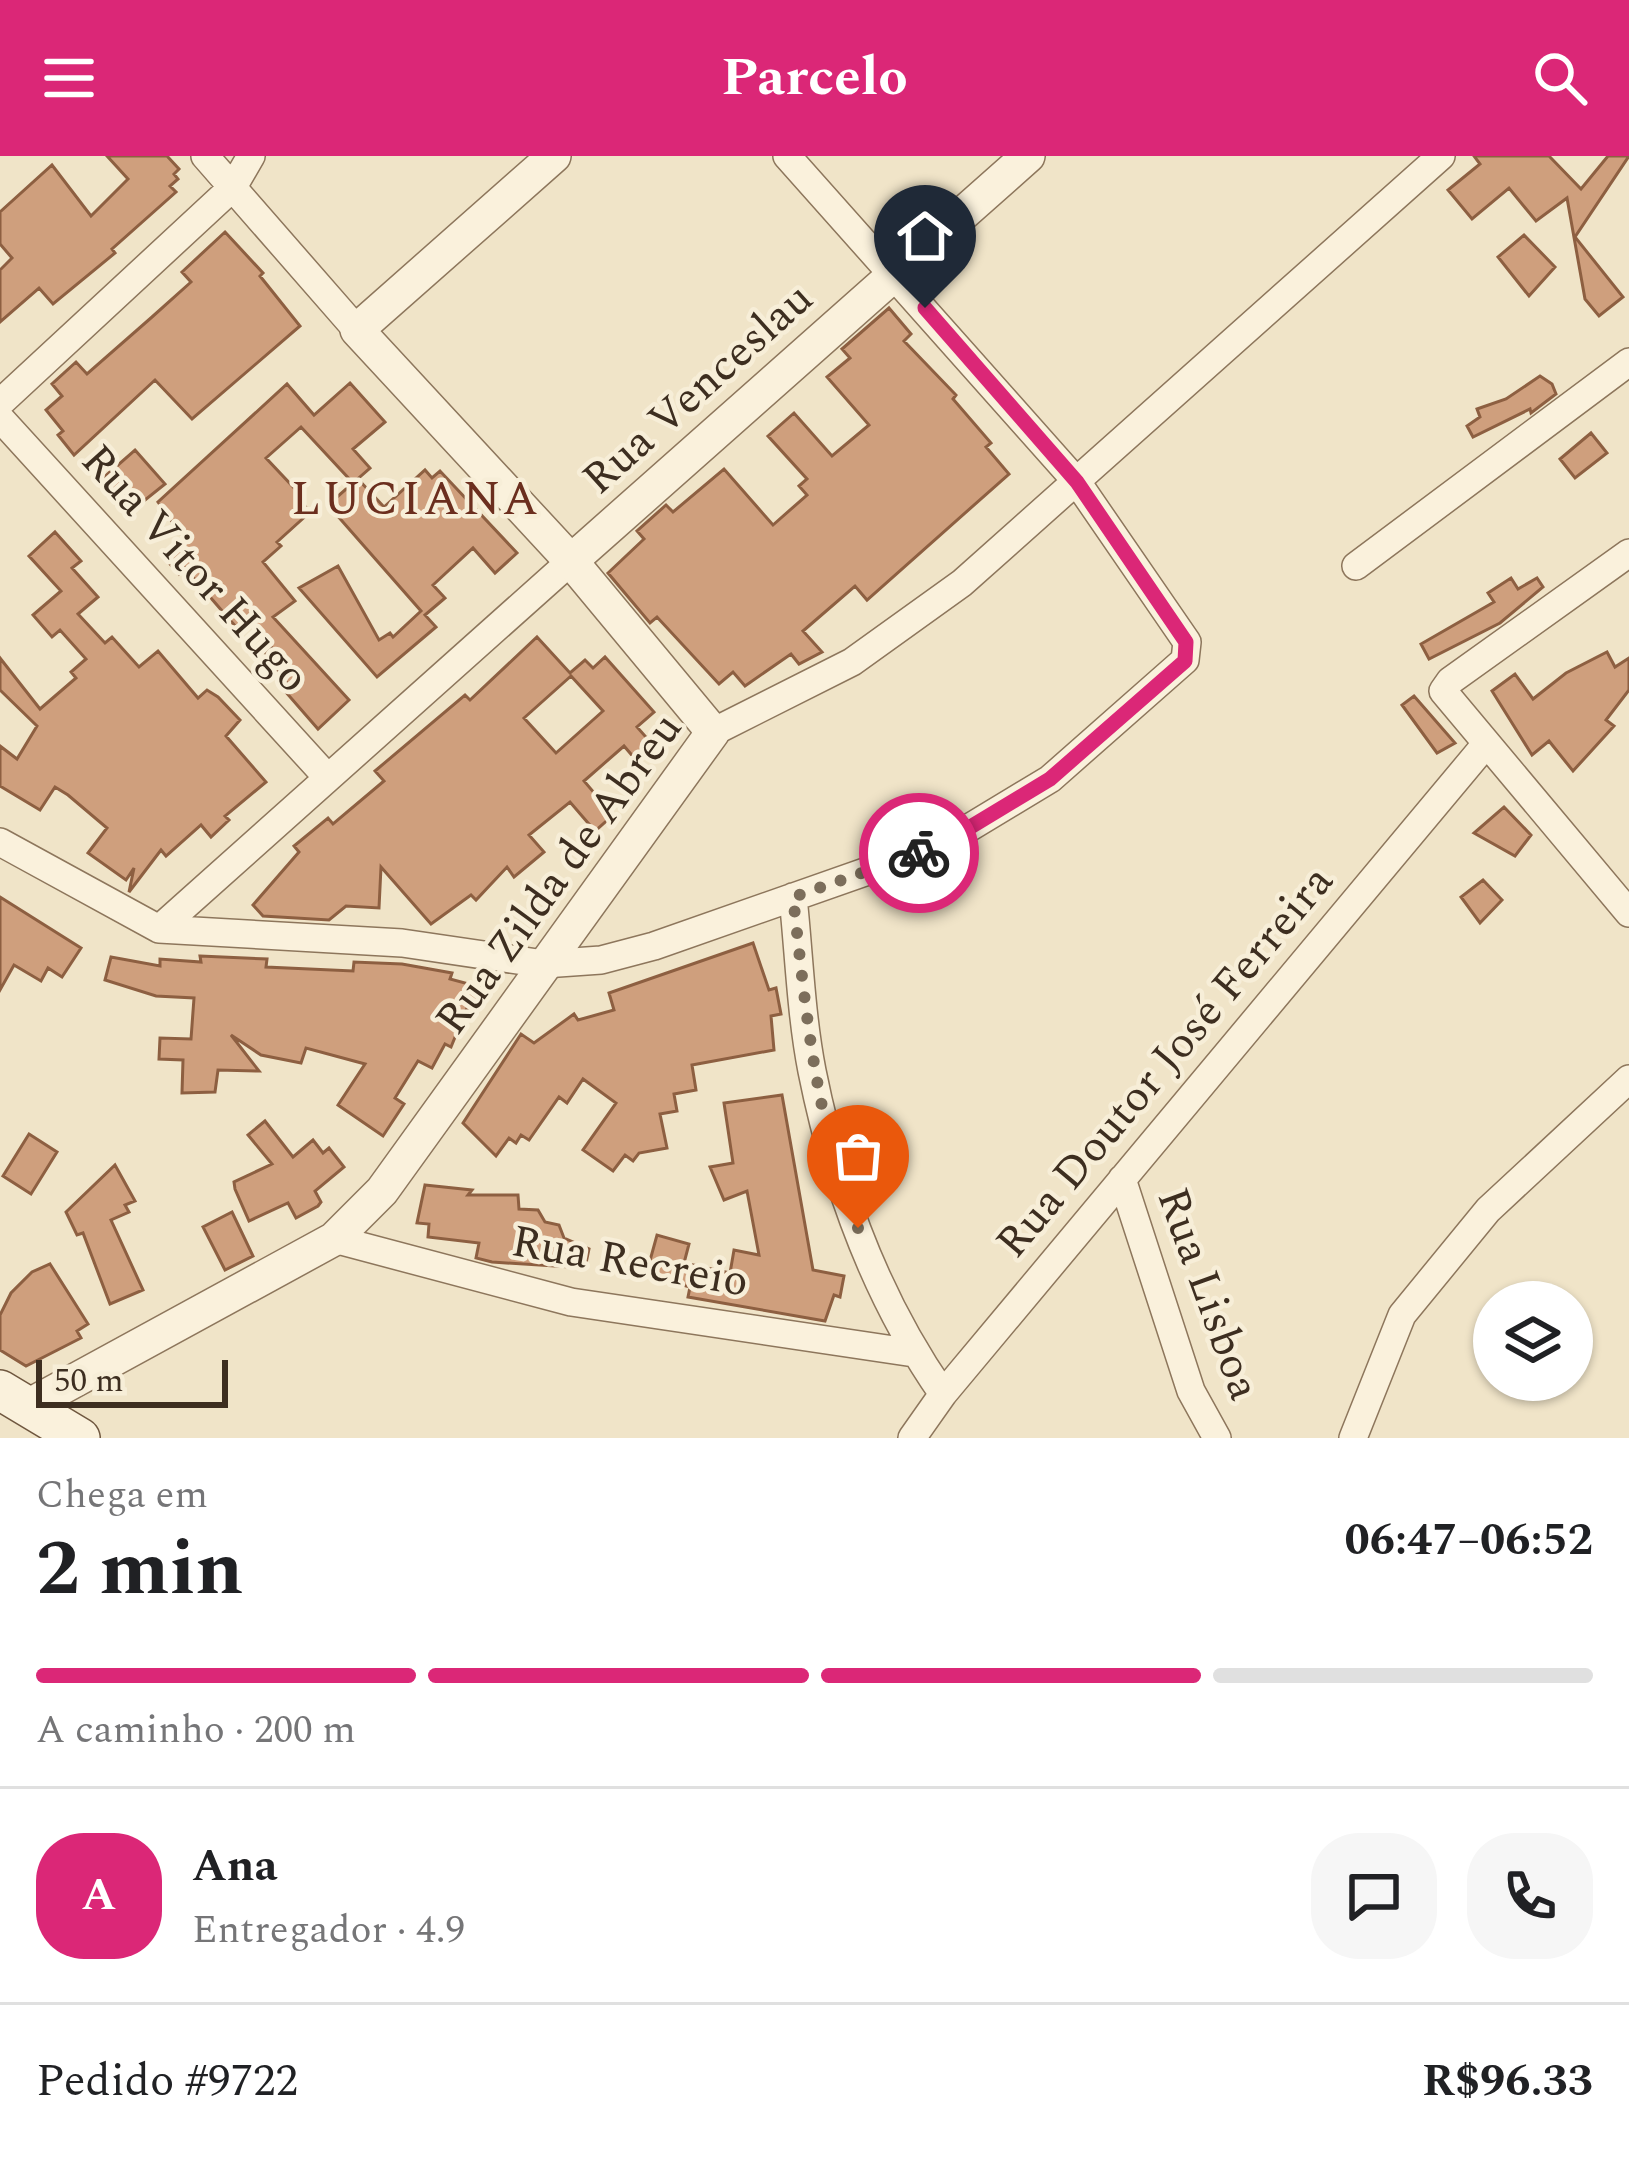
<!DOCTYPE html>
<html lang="pt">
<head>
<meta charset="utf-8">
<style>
  :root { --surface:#fff; --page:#f6f6f6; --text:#202124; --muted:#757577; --line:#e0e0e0; --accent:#db2777 }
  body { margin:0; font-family:Spectral,serif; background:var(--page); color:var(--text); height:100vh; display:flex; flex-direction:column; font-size:45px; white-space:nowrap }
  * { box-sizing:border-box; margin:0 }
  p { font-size:39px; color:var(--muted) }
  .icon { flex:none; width:66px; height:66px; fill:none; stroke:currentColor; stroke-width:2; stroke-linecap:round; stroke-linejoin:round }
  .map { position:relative; height:1282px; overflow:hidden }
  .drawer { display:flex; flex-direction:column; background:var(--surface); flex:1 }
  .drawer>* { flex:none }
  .buttons { position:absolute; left:1473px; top:1125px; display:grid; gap:24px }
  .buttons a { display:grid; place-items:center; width:120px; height:120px; border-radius:50%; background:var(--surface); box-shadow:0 3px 9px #0004; font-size:60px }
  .scale { position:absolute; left:36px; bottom:30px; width:192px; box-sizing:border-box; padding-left:12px; border:6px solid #3d2e20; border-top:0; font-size:33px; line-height:42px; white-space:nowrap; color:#3d2e20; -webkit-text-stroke:9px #f7eed8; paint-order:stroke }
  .pin { position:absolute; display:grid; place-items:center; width:102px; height:102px; color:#fff; margin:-123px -51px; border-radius:50% 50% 50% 0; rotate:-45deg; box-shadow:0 0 12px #0007 }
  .pin .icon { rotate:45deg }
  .courier { position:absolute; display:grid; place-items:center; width:120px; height:120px; margin:-60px; border:9px solid #db2777; border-radius:50%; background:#fff; color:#222; box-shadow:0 3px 15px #0007 }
  .head em { font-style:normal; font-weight:700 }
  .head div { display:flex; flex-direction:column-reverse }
  .head { display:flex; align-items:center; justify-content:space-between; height:204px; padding:0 36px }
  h1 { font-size:78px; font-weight:700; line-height:90px }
  .bar { display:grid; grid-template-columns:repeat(4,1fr); gap:18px 12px; align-content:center; height:144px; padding:0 36px }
  .bar i { height:15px; border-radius:9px; background:var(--line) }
  .bar .selected { background:var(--accent) }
  .bar p { grid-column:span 4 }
  .line { display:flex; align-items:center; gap:30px; padding:0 36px; border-top:3px solid var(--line) }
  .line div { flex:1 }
  .round { display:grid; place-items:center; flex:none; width:126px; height:126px; border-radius:48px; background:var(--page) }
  header { display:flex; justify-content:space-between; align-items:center; height:156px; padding:0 36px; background:var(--accent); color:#fff; font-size:54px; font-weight:700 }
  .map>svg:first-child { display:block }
  .building { fill:#cf9f7d; stroke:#8d5f41; stroke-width:3; fill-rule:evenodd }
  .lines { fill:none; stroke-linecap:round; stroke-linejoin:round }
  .minor-casing { stroke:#8d765c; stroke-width:30 }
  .tertiary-casing { stroke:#8d765c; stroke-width:36 }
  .secondary-casing { stroke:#6f573f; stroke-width:42 }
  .minor { stroke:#faf1dc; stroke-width:27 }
  .tertiary { stroke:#faf1dc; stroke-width:33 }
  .secondary { stroke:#faf1dc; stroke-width:39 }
  .done { stroke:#7c6e5b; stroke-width:12; stroke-dasharray:0 21.6 }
  .route { stroke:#db2777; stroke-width:15 }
  .labels { text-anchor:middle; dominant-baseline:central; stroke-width:9; stroke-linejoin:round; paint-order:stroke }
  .street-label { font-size:45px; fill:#3d2e20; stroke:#f7eed8 }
  .neighbourhood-label { font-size:48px; letter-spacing:3px; fill:#6b2e1e; stroke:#f7eed8 }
</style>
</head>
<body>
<header><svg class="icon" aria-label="menu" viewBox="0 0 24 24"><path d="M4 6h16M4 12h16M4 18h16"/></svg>Parcelo<svg class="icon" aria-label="search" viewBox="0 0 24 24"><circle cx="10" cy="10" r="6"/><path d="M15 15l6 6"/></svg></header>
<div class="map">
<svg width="1629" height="1282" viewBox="0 0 1629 1282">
  <rect width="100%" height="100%" fill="#f0e4c8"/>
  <!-- building -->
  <path class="building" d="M 107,0 L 167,0 L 179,13 L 174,18 L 178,23 L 170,30 L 176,36 L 112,93 L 115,97 L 53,148 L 39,132 L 0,166 L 0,114 L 12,102 L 0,88 L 0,56 L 52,9 L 91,60 L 128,23 Z
    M 1474,0 L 1549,0 L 1581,33 L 1608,0 L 1629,0 L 1575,81 L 1623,141 L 1599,160 L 1585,143 L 1567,42 L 1536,65 L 1509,32 L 1472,63 L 1448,34 L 1480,8 Z
    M 225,76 L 263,117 L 260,120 L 300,170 L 192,263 L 155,224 L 74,299 L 58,279 L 63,275 L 46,254 L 62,240 L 52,228 L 76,206 L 87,218 L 152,161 L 191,126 L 182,116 Z
    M 1524,79 L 1555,111 L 1529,140 L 1498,101 Z
    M 889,152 L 911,178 L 904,185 L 956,239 L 953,243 L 991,287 L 986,291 L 1009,318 L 867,444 L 855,430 L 803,475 L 822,496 L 799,508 L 791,498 L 745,530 L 733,516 L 719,528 L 657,461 L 650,467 L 608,417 L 644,383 L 637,375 L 666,349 L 673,356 L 724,313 L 773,369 L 807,339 L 799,330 L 807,323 L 768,280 L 794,257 L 832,300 L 869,269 L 827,221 L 850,202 L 842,193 Z
    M 1540,220 L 1552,228 L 1556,238 L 1531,257 L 1530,253 L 1473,281 L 1467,270 L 1480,261 L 1477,253 L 1506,243 Z
    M 350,227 L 385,266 L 353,293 L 370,312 L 353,327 L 358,323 L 384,351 L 425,314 L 432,322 L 440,315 L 517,397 L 495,417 L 473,392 L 433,429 L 445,442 L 425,459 L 436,471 L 377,521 L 299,432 L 338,410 L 379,484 L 390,477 L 393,481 L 421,455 L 328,349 L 353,327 L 301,271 L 266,302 L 296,334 L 309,357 L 277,386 L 281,390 L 263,406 L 295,445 L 273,461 L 349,544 L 318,573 L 284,534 L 289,530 L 266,498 L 272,492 L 247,461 L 236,471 L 185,412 L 179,418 L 163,400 L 183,381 L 158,346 L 287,228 L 314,259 Z
    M 1591,277 L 1607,297 L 1575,322 L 1560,303 Z
    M 135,294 L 165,328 L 130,356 L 102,323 Z
    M 55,376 L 81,405 L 72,412 L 98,441 L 78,458 L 105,487 L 112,481 L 139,511 L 158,495 L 198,542 L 207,534 L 218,541 L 240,564 L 226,580 L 266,626 L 225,660 L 229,664 L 211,681 L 201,669 L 166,700 L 161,694 L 129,736 L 134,712 L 126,724 L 88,697 L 107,672 L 68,639 L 55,631 L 40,654 L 0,630 L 0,590 L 17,603 L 37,570 L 0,534 L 0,502 L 40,553 L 76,522 L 71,516 L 86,503 L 60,474 L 52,481 L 33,459 L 61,435 L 29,400 Z
    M 1511,422 L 1518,433 L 1537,422 L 1543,431 L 1500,467 L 1429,503 L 1421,488 L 1494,446 L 1488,437 Z
    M 537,481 L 570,517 L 585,504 L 593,512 L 605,501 L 654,556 L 637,571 L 653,589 L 636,604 L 624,590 L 584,625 L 613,659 L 595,675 L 570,646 L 529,679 L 544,696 L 514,721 L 507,711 L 476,744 L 471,739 L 431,768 L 381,711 L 379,752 L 346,750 L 329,764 L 263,760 L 253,749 L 299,696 L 294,690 L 328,662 L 333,668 L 384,625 L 375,615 L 465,539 L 470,544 ZM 571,520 L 603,555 L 556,597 L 524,562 Z
    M 1607,496 L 1615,511 L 1629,502 L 1629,534 L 1606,564 L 1614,570 L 1573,615 L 1549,585 L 1532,599 L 1492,535 L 1515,518 L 1533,543 L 1566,517 Z
    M 1414,540 L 1455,587 L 1437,597 L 1402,549 Z
    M 1504,651 L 1531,679 L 1515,700 L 1474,677 Z
    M 1483,724 L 1502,744 L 1480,767 L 1461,741 Z
    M 0,741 L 81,792 L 62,821 L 48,812 L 41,825 L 14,809 L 0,834 Z
    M 753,787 L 769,834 L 776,832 L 781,858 L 771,860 L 774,894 L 692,909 L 696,934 L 674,938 L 677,955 L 660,958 L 667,992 L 639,997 L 633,1005 L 625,999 L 613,1015 L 583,994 L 616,947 L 583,923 L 567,947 L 559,941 L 529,984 L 521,979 L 516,987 L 509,982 L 496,1000 L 463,967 L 521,878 L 534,887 L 574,858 L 578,864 L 614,854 L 609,837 Z
    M 200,800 L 267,803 L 266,811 L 353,815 L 354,806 L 402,808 L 452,817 L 450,823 L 480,831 L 475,854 L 467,852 L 451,891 L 445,888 L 432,912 L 418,905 L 395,942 L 404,948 L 383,980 L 338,949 L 365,908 L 306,892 L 301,907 L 261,899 L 231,879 L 259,915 L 218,914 L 215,936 L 182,937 L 183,904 L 159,903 L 160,882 L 191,883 L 194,842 L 156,840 L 105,824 L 111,801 L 160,810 L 160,803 L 201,806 Z
    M 782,939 L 813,1114 L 844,1120 L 840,1141 L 834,1139 L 825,1165 L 688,1141 L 690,1131 L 646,1119 L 657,1079 L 689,1088 L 684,1107 L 730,1117 L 734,1094 L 759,1099 L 747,1035 L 724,1044 L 710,1011 L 733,1007 L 724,947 Z
    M 265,965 L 293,1001 L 313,984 L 323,997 L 329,992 L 344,1011 L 315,1035 L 321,1046 L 318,1050 L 296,1062 L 288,1047 L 249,1065 L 235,1033 L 234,1026 L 272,1008 L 248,979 Z
    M 29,978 L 57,996 L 31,1038 L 3,1020 Z
    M 115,1009 L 135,1045 L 125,1049 L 129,1056 L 111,1064 L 143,1134 L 110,1148 L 83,1077 L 77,1079 L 66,1056 Z
    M 425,1029 L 472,1034 L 468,1039 L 518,1039 L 519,1053 L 538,1054 L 545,1066 L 559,1069 L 564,1082 L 589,1093 L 585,1112 L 492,1106 L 476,1102 L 479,1087 L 428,1081 L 429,1068 L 417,1067 Z
    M 232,1056 L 253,1100 L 225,1114 L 203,1071 Z
    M 50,1108 L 88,1168 L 77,1175 L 81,1182 L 26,1210 L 0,1194 L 0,1159 L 11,1137 L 32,1116 Z"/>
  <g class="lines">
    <!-- minor casing -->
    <g class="minor-casing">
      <path id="minor" d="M 205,0 L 357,174
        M 0,247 L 233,31 L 251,0
        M 0,262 L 327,621
        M 1629,397 L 1450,525 L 1443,535 L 1629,757
        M 1356,410 L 1629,206
        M 713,576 L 852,506 L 962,427 L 1441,0
        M 0,686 L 159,773 L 402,787 L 544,808 L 601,804 L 654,790 L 939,690 L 1050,623 L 1185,504 L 1187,486 L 1077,326 L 787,0
        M 793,741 C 799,798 801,859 812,915 C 835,1030 876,1142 943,1238
        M 159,773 L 571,405
        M 1122,1023 L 1191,1235 L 1217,1282
        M 334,1083 L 571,1146 L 914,1197
        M 912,1282 L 943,1238 L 1486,588
        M 1353,1282 L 1402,1159 L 1488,1054 L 1629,923"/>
    </g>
    <!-- tertiary casing -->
    <g class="tertiary-casing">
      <path id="tertiary" d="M 571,405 L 1028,0
        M 28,1250 L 334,1083 L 382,1035 L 713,576 L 571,405 L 357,174 L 554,0"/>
    </g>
    <!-- secondary casing -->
    <g class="secondary-casing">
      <path id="secondary" d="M 0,1234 L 80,1282"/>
    </g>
    <!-- minor -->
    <use href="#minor" class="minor"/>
    <!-- tertiary -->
    <use href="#tertiary" class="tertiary"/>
    <!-- secondary -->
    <use href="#secondary" class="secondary"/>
  </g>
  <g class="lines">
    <!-- done -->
    <path class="done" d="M 858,1072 C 815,965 806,854 793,741 L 919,697"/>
    <!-- route -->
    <path class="route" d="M 919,697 L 939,690 L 1050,623 L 1185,505 L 1186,486 L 1077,326 L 925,152"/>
  </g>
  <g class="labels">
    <!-- street labels -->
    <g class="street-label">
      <text transform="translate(698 233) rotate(-42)">Rua Venceslau</text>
      <text transform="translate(195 413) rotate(48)">Rua Vitor Hugo</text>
      <text transform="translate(559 718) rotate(-54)">Rua Zilda de Abreu</text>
      <text transform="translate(1165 906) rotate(-50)">Rua Doutor José Ferreira</text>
      <text transform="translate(630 1106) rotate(10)">Rua Recreio</text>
      <text transform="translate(1208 1138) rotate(70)">Rua Lisboa</text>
    </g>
    <!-- neighbourhood labels -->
    <g class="neighbourhood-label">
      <text x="416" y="343">LUCIANA</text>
    </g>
  </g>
</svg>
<div class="buttons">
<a><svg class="icon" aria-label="layers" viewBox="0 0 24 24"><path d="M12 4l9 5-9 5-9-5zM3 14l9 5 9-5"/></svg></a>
</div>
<div class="scale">50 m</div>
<div class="pin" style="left:858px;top:1072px;background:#ea580c"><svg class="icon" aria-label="bag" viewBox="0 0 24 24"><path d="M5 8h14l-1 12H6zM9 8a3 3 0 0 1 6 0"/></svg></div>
<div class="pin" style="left:925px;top:152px;background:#1f2937"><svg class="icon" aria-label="home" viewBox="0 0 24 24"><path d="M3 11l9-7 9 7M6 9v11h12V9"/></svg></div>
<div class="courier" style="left:919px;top:697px"><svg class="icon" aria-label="bike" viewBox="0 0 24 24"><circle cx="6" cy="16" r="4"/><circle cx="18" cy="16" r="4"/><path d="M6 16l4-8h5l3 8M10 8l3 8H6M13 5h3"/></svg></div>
</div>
<section class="drawer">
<div class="head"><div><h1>2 min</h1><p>Chega em</p></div><em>06:47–06:52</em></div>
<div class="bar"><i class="selected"></i><i class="selected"></i><i class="selected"></i><i></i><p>A caminho · 200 m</p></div>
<div class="line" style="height:216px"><b class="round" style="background:var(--accent);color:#fff">A</b><div><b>Ana</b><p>Entregador · 4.9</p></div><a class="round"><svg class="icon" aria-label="chat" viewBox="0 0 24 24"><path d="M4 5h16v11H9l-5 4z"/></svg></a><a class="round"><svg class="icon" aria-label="phone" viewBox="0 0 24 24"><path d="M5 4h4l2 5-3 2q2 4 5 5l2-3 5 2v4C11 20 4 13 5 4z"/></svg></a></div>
<div class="line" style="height:156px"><div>Pedido #9722</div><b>R$96.33</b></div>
</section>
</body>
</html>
